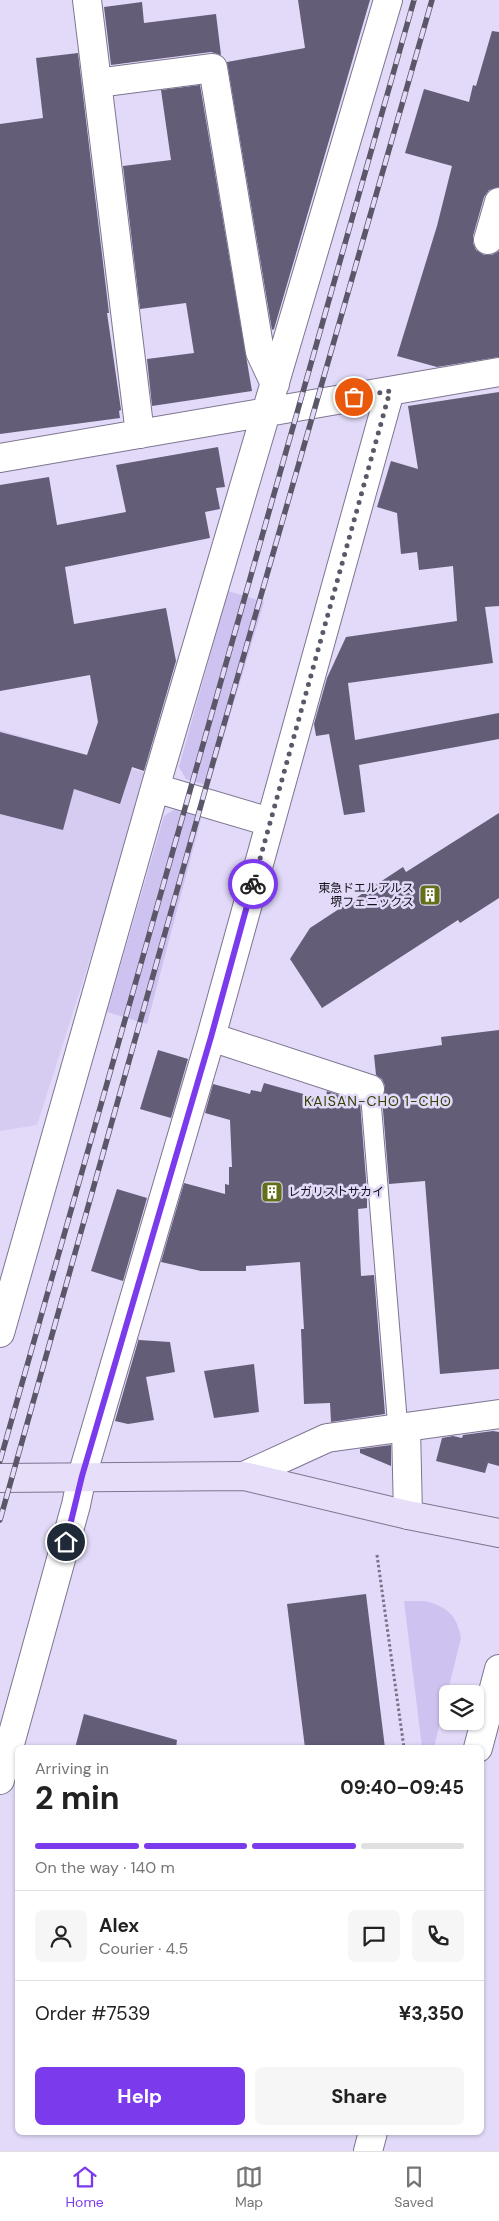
<!DOCTYPE html>
<html lang="en">
<head>
<meta charset="utf-8">
<style>
  :root { --surface:#fff; --page:#f6f6f6; --text:#222; --muted:#767676; --line:#e0e0e0; --accent:#7c3aed }
  body { margin:0; font-family:"DM Sans","Noto Sans JP",sans-serif; background:var(--page); color:var(--text); height:100vh; display:flex; flex-direction:column; font-size:19px; white-space:nowrap }
  * { box-sizing:border-box; margin:0 }
  p { font-size:16px; color:var(--muted) }
  .icon { flex:none; width:28px; height:28px; fill:none; stroke:currentColor; stroke-width:2; stroke-linecap:round; stroke-linejoin:round }
  .map { position:relative; flex:1; overflow:hidden }
  .side { position:absolute; left:15px; top:1745px; width:469px; height:390px; display:flex; flex-direction:column; background:var(--surface); border-radius:8px; box-shadow:0 1px 4px #0004 }
  .side>* { flex:none }
  .fabs { position:absolute; left:439px; top:1685px; display:grid; gap:10px }
  .fabs a { display:grid; place-items:center; width:45px; height:45px; border-radius:8px; background:var(--surface); box-shadow:0 1px 4px #0004; font-size:25px }
  .pin { position:absolute; display:grid; place-items:center; width:42px; height:42px; color:#fff; margin:-21px; border:2px solid #fff; border-radius:50%; box-shadow:0 1px 5px #0007 }
  .courier { position:absolute; display:grid; place-items:center; width:50px; height:50px; margin:-25px; border:4px solid #7c3aed; border-radius:50%; background:#fff; color:#222; box-shadow:0 1px 6px #0007 }
  .summary em { font-style:normal; font-weight:700 }
  .summary div { display:flex; flex-direction:column-reverse }
  .summary { display:flex; align-items:center; justify-content:space-between; height:85px; padding:0 20px }
  h1 { font-size:32px; font-weight:700; line-height:38px }
  .bar { display:grid; grid-template-columns:repeat(4,1fr); gap:8px 5px; align-content:center; height:60px; padding:0 20px }
  .bar i { height:6px; border-radius:4px; background:var(--line) }
  .bar .current { background:var(--accent) }
  .bar p { grid-column:span 4 }
  .line { display:flex; align-items:center; gap:12px; padding:0 20px; border-top:1px solid var(--line) }
  .line div { flex:1 }
  .round { display:grid; place-items:center; flex:none; width:52px; height:52px; border-radius:8px; background:var(--page) }
  .cta { display:flex; gap:10px; margin-top:auto; padding:10px 20px }
  .cta a { flex:1; height:58px; border-radius:8px; background:var(--accent); color:#fff; font-size:20px; font-weight:700; line-height:58px; text-align:center }
  .cta a+a { background:var(--page); color:var(--text) }
  .dock { display:flex; justify-content:space-around; align-items:center; height:70px; border-top:1px solid var(--line); background:var(--surface); font-size:14px; color:var(--muted) }
  .dock a { display:grid; justify-items:center; gap:2px }
  .dock .current { color:var(--accent) }
  .map>svg:first-child { display:block }
  .built { fill:#d6ccf1 }
  .green { fill:#cec2f0 }
  .building { fill:#645d77 }
  .lines { fill:none; stroke-linecap:round; stroke-linejoin:round }
  .lane-casing { stroke:#7d7590; stroke-width:21 }
  .street-casing { stroke:#7d7590; stroke-width:30 }
  .secondary-casing { stroke:#7d7590; stroke-width:30 }
  .path { stroke:#787286; stroke-width:3; stroke-dasharray:2.5 2.5; stroke-linecap:butt }
  .lane { stroke:#fff; stroke-width:19 }
  .street { stroke:#fff; stroke-width:28 }
  .secondary { stroke:#e7defa; stroke-width:28 }
  .rail-casing { stroke:#5c5768; stroke-width:5.5 }
  .rail { stroke:#e2daf8; stroke-width:4; stroke-dasharray:11; stroke-linecap:butt }
  .done { stroke:#5d5869; stroke-width:5; stroke-dasharray:0 9 }
  .route { stroke:#7c3aed; stroke-width:6 }
  .labels { text-anchor:middle; dominant-baseline:central; stroke-width:5; stroke-linejoin:round; paint-order:stroke }
  .poi-label { font-size:12px; fill:#15121c; stroke:#e2daf8; text-anchor:end }
  .neighbourhood-label { font-size:14px; letter-spacing:1px; fill:#373f01; stroke:#e2daf8 }
</style>
</head>
<body>
<div class="map">
<svg width="499" height="2151" viewBox="0 0 499 2151">
  <rect width="100%" height="100%" fill="#e2daf8"/>
  <!-- built -->
  <path class="built" d="M 0,730 L 149,774 L 37,1125 L 0,1131 Z"/>
  <!-- green -->
  <path class="green" d="M 228,591 L 264,602 L 209,786 L 186,779 L 179,767 Z
    M 178,807 L 202,815 L 147,1024 L 107,1012 L 164,816 Z
    M 425,1601 C 447,1607 457,1615 461,1638 L 434,1747 L 422,1747 L 404,1601 Z"/>
  <!-- building -->
  <path class="building" d="M 298,0 L 370,0 L 274,329 L 272,330 L 227,62 L 305,48 Z
    M 142,2 L 144,23 L 216,14 L 221,55 L 211,52 L 111,65 L 104,7 Z
    M 492,31 L 499,32 L 499,187 L 489,190 L 484,197 L 473,236 L 473,243 L 476,250 L 484,255 L 492,255 L 499,251 L 499,357 L 437,367 L 397,356 L 437,226 L 452,166 L 405,153 L 424,89 L 469,102 L 473,85 L 476,86 Z
    M 78,53 L 109,313 L 107,313 L 121,410 L 119,411 L 120,418 L 0,434 L 0,124 L 43,118 L 36,58 Z
    M 200,85 L 252,391 L 152,406 L 147,359 L 194,353 L 186,303 L 140,309 L 123,166 L 171,160 L 161,90 Z
    M 499,392 L 499,606 L 485,607 L 493,663 L 348,683 L 355,740 L 499,713 L 499,739 L 359,765 L 365,812 L 344,815 L 329,734 L 316,736 L 314,724 L 327,678 L 346,637 L 457,621 L 453,566 L 419,570 L 417,552 L 401,554 L 397,513 L 377,507 L 391,461 L 418,469 L 408,406 Z
    M 218,447 L 225,487 L 216,488 L 220,509 L 205,512 L 210,538 L 65,567 L 74,624 L 166,608 L 176,661 L 144,771 L 132,767 L 120,804 L 74,789 L 63,830 L 0,814 L 0,732 L 87,755 L 98,722 L 90,675 L 0,691 L 0,485 L 49,477 L 57,525 L 126,512 L 116,465 Z
    M 499,813 L 499,898 L 460,923 L 458,920 L 322,1008 L 290,959 L 310,928 L 403,867 L 406,872 Z
    M 499,1030 L 499,1369 L 440,1374 L 425,1181 L 389,1184 L 382,1098 L 385,1086 L 382,1079 L 376,1075 L 374,1055 L 442,1045 L 441,1037 Z
    M 158,1050 L 188,1059 L 171,1118 L 140,1109 Z
    M 264,1083 L 325,1100 L 327,1091 L 360,1102 L 367,1192 L 367,1208 L 358,1209 L 361,1276 L 374,1275 L 385,1414 L 331,1422 L 330,1403 L 304,1404 L 301,1329 L 304,1329 L 300,1262 L 246,1266 L 246,1271 L 201,1271 L 161,1262 L 184,1183 L 225,1194 L 225,1184 L 229,1185 L 229,1167 L 232,1167 L 230,1120 L 205,1113 L 213,1084 L 250,1094 L 251,1090 L 261,1092 Z
    M 117,1189 L 147,1198 L 123,1281 L 91,1271 Z
    M 139,1338 L 139,1340 L 170,1342 L 175,1372 L 146,1377 L 154,1420 L 128,1424 L 115,1421 Z
    M 254,1364 L 259,1412 L 214,1418 L 204,1371 Z
    M 493,1431 L 499,1432 L 499,1466 L 488,1463 L 485,1473 L 436,1461 L 442,1438 L 453,1436 L 462,1438 L 463,1435 Z
    M 391,1445 L 391,1466 L 360,1453 L 360,1449 Z
    M 366,1594 L 385,1748 L 305,1748 L 287,1604 Z
    M 84,1714 L 177,1740 L 176,1748 L 75,1748 Z"/>
  <g class="lines">
    <!-- lane casing -->
    <g class="lane-casing">
      <path id="lane" d="M 370,1089 L 398,1429"/>
    </g>
    <!-- street casing -->
    <g class="street-casing">
      <path id="street" d="M 87,0 L 140,434
        M 97,83 L 213,68 L 260,352 L 275,384
        M 488,240 L 499,202
        M 0,458 L 499,372
        M 155,788 L 270,822
        M 211,1037 L 370,1089
        M 0,1333 L 155,788 L 388,0
        M 406,1428 L 408,1515
        M 244,1476 L 327,1438 L 499,1414
        M 478,1748 L 499,1669
        M 0,1780 L 76,1505 L 82,1476 L 211,1037 L 390,391
        M 368,2151 L 373,2132"/>
    </g>
    <!-- secondary casing -->
    <g class="secondary-casing">
      <path id="secondary" d="M 0,1478 L 244,1476 L 408,1515 L 499,1533"/>
    </g>
    <!-- path -->
    <path class="path" d="M 377,1555 L 404,1748"/>
    <!-- lane -->
    <use href="#lane" class="lane"/>
    <!-- street -->
    <use href="#street" class="street"/>
    <!-- secondary -->
    <use href="#secondary" class="secondary"/>
    <!-- rail casing -->
    <g class="rail-casing">
      <path id="rail" d="M 0,1461 L 414,0
        M 0,1520 L 208,780 L 432,0"/>
    </g>
    <!-- rail -->
    <use href="#rail" class="rail"/>
  </g>
  <g class="lines">
    <!-- done -->
    <path class="done" d="M 253,884 L 390,391 L 354,397"/>
    <!-- route -->
    <path class="route" d="M 66,1542 L 82,1476 L 211,1037 L 253,884"/>
  </g>
  <!-- icons -->
  <defs>
    <g id="building-square" transform="scale(1.125)"><rect x="-9" y="-9" width="18" height="18" rx="4" fill="#636f19" stroke="#e2daf8"/><path d="M-4-6H4V6H1V3H-1V6H-4ZM-2.5-4.3h1.7v1.8h-1.7ZM.8-4.3h1.7v1.8H.8ZM-2.5-1h1.7V.8h-1.7ZM.8-1h1.7V.8H.8Z" fill="#fff"/></g>
  </defs>
  <g fill-rule="evenodd">
    <use href="#building-square" x="430" y="895"/>
    <use href="#building-square" x="272" y="1192"/>
  </g>
  <g class="labels">
    <!-- poi labels -->
    <g class="poi-label">
      <text x="414" y="888">東急ドエルアルス<tspan x="414" dy="14">堺フェニックス</tspan></text>
      <text x="288" y="1192" text-anchor="start">レガリストサカイ</text>
    </g>
    <!-- neighbourhood labels -->
    <g class="neighbourhood-label">
      <text x="378" y="1101">KAISAN-CHO 1-CHO</text>
    </g>
  </g>
</svg>
<div class="fabs">
<a><svg class="icon" aria-label="layers" viewBox="0 0 24 24"><path d="M12 4l9 5-9 5-9-5zM3 14l9 5 9-5"/></svg></a>
</div>
<div class="pin" style="left:354px;top:397px;background:#ea580c"><svg class="icon" aria-label="bag" viewBox="0 0 24 24"><path d="M5 8h14l-1 12H6zM9 8a3 3 0 0 1 6 0"/></svg></div>
<div class="pin" style="left:66px;top:1542px;background:#1f2937"><svg class="icon" aria-label="home" viewBox="0 0 24 24"><path d="M3 11l9-7 9 7M6 9v11h12V9"/></svg></div>
<div class="courier" style="left:253px;top:884px"><svg class="icon" aria-label="bike" viewBox="0 0 24 24"><circle cx="6" cy="16" r="4"/><circle cx="18" cy="16" r="4"/><path d="M6 16l4-8h5l3 8M10 8l3 8H6M13 5h3"/></svg></div>
<section class="side">
<div class="summary"><div><h1>2 min</h1><p>Arriving in</p></div><em>09:40–09:45</em></div>
<div class="bar"><i class="current"></i><i class="current"></i><i class="current"></i><i></i><p>On the way · 140 m</p></div>
<div class="line" style="height:90px"><a class="round"><svg class="icon" aria-label="person" viewBox="0 0 24 24"><circle cx="12" cy="8" r="4"/><path d="M4 21q1-7 8-7t8 7"/></svg></a><div><b>Alex</b><p>Courier · 4.5</p></div><a class="round"><svg class="icon" aria-label="chat" viewBox="0 0 24 24"><path d="M4 5h16v11H9l-5 4z"/></svg></a><a class="round"><svg class="icon" aria-label="phone" viewBox="0 0 24 24"><path d="M5 4h4l2 5-3 2q2 4 5 5l2-3 5 2v4C11 20 4 13 5 4z"/></svg></a></div>
<div class="line" style="height:65px"><div>Order #7539</div><b>¥3,350</b></div>
<div class="cta"><a>Help</a><a>Share</a></div>
</section>
</div>
<nav class="dock">
<a class="current"><svg class="icon" aria-label="home" viewBox="0 0 24 24"><path d="M3 11l9-7 9 7M6 9v11h12V9"/></svg>Home</a>
<a><svg class="icon" aria-label="map" viewBox="0 0 24 24"><path d="M3 6l6-2 6 2 6-2v14l-6 2-6-2-6 2zM9 4v14M15 6v14"/></svg>Map</a>
<a><svg class="icon" aria-label="saved" viewBox="0 0 24 24"><path d="M7 4h10v16l-5-4-5 4z"/></svg>Saved</a>
</nav>
</body>
</html>
